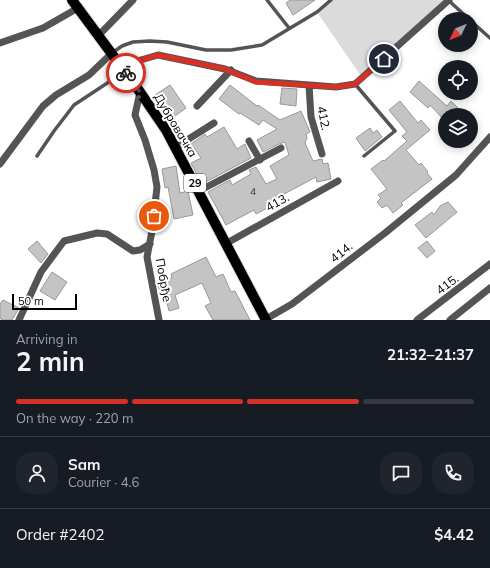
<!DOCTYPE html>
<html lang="en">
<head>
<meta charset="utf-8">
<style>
  :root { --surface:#171b24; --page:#20242c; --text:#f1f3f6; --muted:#9ea1a6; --line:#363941; --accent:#d93025 }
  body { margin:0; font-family:Mulish,sans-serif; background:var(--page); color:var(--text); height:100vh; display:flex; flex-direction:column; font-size:15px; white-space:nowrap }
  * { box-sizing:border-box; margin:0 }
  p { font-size:13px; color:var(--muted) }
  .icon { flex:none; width:22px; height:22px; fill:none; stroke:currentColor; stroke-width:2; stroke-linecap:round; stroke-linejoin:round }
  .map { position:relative; height:320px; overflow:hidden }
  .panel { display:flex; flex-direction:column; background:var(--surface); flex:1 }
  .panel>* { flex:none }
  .needle { width:26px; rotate:227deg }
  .buttons { position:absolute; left:438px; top:12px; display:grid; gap:8px }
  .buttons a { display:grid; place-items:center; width:40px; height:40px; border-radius:50%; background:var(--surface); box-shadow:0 2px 10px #0003; font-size:20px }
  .scale { position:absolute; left:12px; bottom:10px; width:65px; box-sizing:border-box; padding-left:4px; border:2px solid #000; border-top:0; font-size:11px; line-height:14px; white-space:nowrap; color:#000; -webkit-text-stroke:3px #fff; paint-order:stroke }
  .pin { position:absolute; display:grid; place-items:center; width:34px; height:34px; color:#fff; margin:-17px; border:2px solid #fff; border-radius:50%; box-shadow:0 1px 4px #0007 }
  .courier { position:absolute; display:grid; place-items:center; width:40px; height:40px; margin:-20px; border:3px solid #d93025; border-radius:50%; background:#fff; color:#222; box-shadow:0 1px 5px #0007 }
  .overview em { font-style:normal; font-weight:700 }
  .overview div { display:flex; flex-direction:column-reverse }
  .overview { display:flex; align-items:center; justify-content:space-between; height:68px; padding:0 16px }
  h1 { font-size:26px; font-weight:700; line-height:30px }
  .bar { display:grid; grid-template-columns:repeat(4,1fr); gap:6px 4px; align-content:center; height:48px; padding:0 16px }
  .bar i { height:5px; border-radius:3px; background:var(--line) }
  .bar .selected { background:var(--accent) }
  .bar p { grid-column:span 4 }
  .line { display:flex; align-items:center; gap:10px; padding:0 16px; border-top:1px solid var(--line) }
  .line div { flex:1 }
  .round { display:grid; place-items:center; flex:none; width:42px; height:42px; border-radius:16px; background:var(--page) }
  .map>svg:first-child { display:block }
  .green { fill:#dbdbdb }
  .building { fill:#c4c4c4; stroke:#989898 }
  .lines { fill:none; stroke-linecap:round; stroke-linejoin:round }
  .primary-casing { stroke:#dbdbdb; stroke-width:12 }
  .service { stroke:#545454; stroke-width:3.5 }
  .minor { stroke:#545454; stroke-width:7 }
  .primary { stroke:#000; stroke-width:10 }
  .done { stroke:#595959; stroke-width:4; stroke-dasharray:0 7.2 }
  .route { stroke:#d93025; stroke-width:5 }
  .labels { text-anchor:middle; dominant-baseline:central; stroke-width:4; stroke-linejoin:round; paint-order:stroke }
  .number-label { font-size:10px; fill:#313131 }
  .shield { fill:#fff; stroke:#4c4c4c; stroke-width:1 }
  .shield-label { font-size:11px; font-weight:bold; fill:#000 }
  .street-label { font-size:12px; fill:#000; stroke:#fff }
</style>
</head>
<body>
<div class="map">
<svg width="490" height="320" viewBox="0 0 490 320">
  <rect width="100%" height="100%" fill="#fff"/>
  <!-- green -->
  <path class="green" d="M 331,0 L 449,0 L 363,79 L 317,12 Z"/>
  <!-- building -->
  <path class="building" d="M 290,0 L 315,0 L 293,15 L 286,3 Z
    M 419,81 L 447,106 L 451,101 L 465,115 L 445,115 L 445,121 L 430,105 L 428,108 L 410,92 Z
    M 170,85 L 186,108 L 171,119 L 155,95 Z
    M 230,85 L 257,106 L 258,105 L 280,120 L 301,111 L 310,132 L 306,134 L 307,138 L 305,143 L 313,161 L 322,159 L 323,164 L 328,163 L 331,179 L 317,182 L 316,177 L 269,202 L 271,206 L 256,214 L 254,210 L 226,225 L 208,192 L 230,180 L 232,185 L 251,174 L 249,170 L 256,167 L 266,184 L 277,179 L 270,166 L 289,155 L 285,142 L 279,144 L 263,152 L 257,140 L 277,129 L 263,120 L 259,125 L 240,113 L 239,114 L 219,99 Z
    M 282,88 L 297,89 L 296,106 L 280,104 Z
    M 400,101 L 418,123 L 421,120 L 430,130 L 406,150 L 419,165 L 421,163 L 428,172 L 427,173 L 432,179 L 401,203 L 403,205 L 393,213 L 387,205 L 382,208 L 377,202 L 381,198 L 378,195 L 387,189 L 371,169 L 383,160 L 384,161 L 407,141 L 402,136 L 407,132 L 389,110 Z
    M 224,127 L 237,149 L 245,144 L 251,158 L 202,184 L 191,163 L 201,158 L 191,144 L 205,134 L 207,137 Z
    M 370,128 L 373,133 L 377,130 L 382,137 L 365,151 L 356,138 Z
    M 176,166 L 180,193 L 188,191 L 193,215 L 174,219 L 168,187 L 165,188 L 162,169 Z
    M 448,202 L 457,212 L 426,238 L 415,225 L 432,212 L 434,215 L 440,206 Z
    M 37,241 L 48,254 L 41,263 L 28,249 Z
    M 427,241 L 435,251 L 427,258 L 418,248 Z
    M 206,257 L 216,277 L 223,274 L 231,292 L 235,291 L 250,320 L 213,320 L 205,306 L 211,303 L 202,283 L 175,295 L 179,308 L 169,311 L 165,295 L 163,298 L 157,284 L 172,278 L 171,274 Z
    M 52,272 L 67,282 L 55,300 L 40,291 Z
    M 3,300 L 19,308 L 12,320 L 2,320 L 0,318 L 0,304 Z"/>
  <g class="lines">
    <!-- primary casing -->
    <g class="primary-casing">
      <path id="primary" d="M 72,0 L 140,92 L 166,130 L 266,320"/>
    </g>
    <!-- service -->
    <path class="service" d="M 267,0 L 289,28
      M 448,0 L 469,19
      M 471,21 L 490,38
      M 112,53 L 122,46 L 133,42 L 150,41 L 167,42 L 206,50 L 231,50 L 262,45 L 317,12 L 331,0
      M 355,84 L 395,131 L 364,156
      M 37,156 L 54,131 L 74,105 L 124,72"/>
    <!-- minor -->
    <path class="minor" d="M 98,36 L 133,0
      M 0,43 L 43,28 L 78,8
      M 120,66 L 158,55 L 225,69 L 256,81 L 336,87 L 355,84 L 449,0
      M 309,85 L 311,117 L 322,154
      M 140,92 L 135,115 L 145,140 L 154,170 L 157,187 L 152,231 L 147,257 L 159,320
      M 197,106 L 231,70
      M 249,141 L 260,160
      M 176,147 L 214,123
      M 0,164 L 43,106 L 56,95 L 89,75 L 111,54
      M 199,191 L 281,148
      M 227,243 L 338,181
      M 266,319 L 292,304 L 385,233 L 456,175 L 490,137
      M 19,320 L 41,272 L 64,241 L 97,233 L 107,234 L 133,251 L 140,250 L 150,244
      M 417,320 L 490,264
      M 450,320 L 490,288"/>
    <!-- primary -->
    <use href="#primary" class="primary"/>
  </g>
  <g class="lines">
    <!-- done -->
    <path class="done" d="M 126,73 L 140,92 L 135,115 L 145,140 L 154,170 L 157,187 L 154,216"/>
    <!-- route -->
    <path class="route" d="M 126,73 L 120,66 L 158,55 L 225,69 L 256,82 L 336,87 L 355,84 L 384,59"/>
  </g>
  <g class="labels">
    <!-- number labels -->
    <g class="number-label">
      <text x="253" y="191">4</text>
    </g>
    <!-- shield labels -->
    <rect class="shield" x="184" y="174" width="22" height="18" rx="3"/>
    <g class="shield-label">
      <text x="195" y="183">29</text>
    </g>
    <!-- street labels -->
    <g class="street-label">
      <text transform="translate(324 118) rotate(79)">412.</text>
      <text transform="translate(176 125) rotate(59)">Дубровачка</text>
      <text transform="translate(277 202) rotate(-29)">413.</text>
      <text transform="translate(341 252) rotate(-39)">414.</text>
      <text transform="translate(164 280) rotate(80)">Побрђе</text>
      <text transform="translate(447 284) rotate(-37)">415.</text>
    </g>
  </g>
</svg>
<div class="buttons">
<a><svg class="needle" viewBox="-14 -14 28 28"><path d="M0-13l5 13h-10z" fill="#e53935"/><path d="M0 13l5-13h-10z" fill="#9ea1a6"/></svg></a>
<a><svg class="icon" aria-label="locate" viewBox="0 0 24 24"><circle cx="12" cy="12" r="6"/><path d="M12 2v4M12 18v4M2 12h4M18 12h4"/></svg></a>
<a><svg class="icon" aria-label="layers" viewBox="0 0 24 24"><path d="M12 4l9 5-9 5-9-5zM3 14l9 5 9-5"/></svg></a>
</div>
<div class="scale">50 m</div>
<div class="pin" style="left:154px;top:216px;background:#ea580c"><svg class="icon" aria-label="bag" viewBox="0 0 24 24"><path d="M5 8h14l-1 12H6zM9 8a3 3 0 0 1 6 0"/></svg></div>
<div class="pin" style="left:384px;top:59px;background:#1f2937"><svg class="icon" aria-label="home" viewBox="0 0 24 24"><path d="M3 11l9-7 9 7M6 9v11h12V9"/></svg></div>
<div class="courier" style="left:126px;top:73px"><svg class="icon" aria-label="bike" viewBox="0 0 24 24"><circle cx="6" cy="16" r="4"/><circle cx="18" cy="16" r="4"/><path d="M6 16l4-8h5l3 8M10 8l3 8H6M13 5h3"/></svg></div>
</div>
<section class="panel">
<div class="overview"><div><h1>2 min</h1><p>Arriving in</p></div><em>21:32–21:37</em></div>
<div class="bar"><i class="selected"></i><i class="selected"></i><i class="selected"></i><i></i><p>On the way · 220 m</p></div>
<div class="line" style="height:72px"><a class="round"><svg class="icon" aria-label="person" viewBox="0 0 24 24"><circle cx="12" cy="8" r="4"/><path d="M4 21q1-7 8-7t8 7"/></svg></a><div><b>Sam</b><p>Courier · 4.6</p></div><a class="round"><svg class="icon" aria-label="chat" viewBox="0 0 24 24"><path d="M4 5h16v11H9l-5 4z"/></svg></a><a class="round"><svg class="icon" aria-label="phone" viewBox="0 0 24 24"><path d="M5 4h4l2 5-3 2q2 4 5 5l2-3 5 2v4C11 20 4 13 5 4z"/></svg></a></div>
<div class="line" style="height:52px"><div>Order #2402</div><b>$4.42</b></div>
</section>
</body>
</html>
